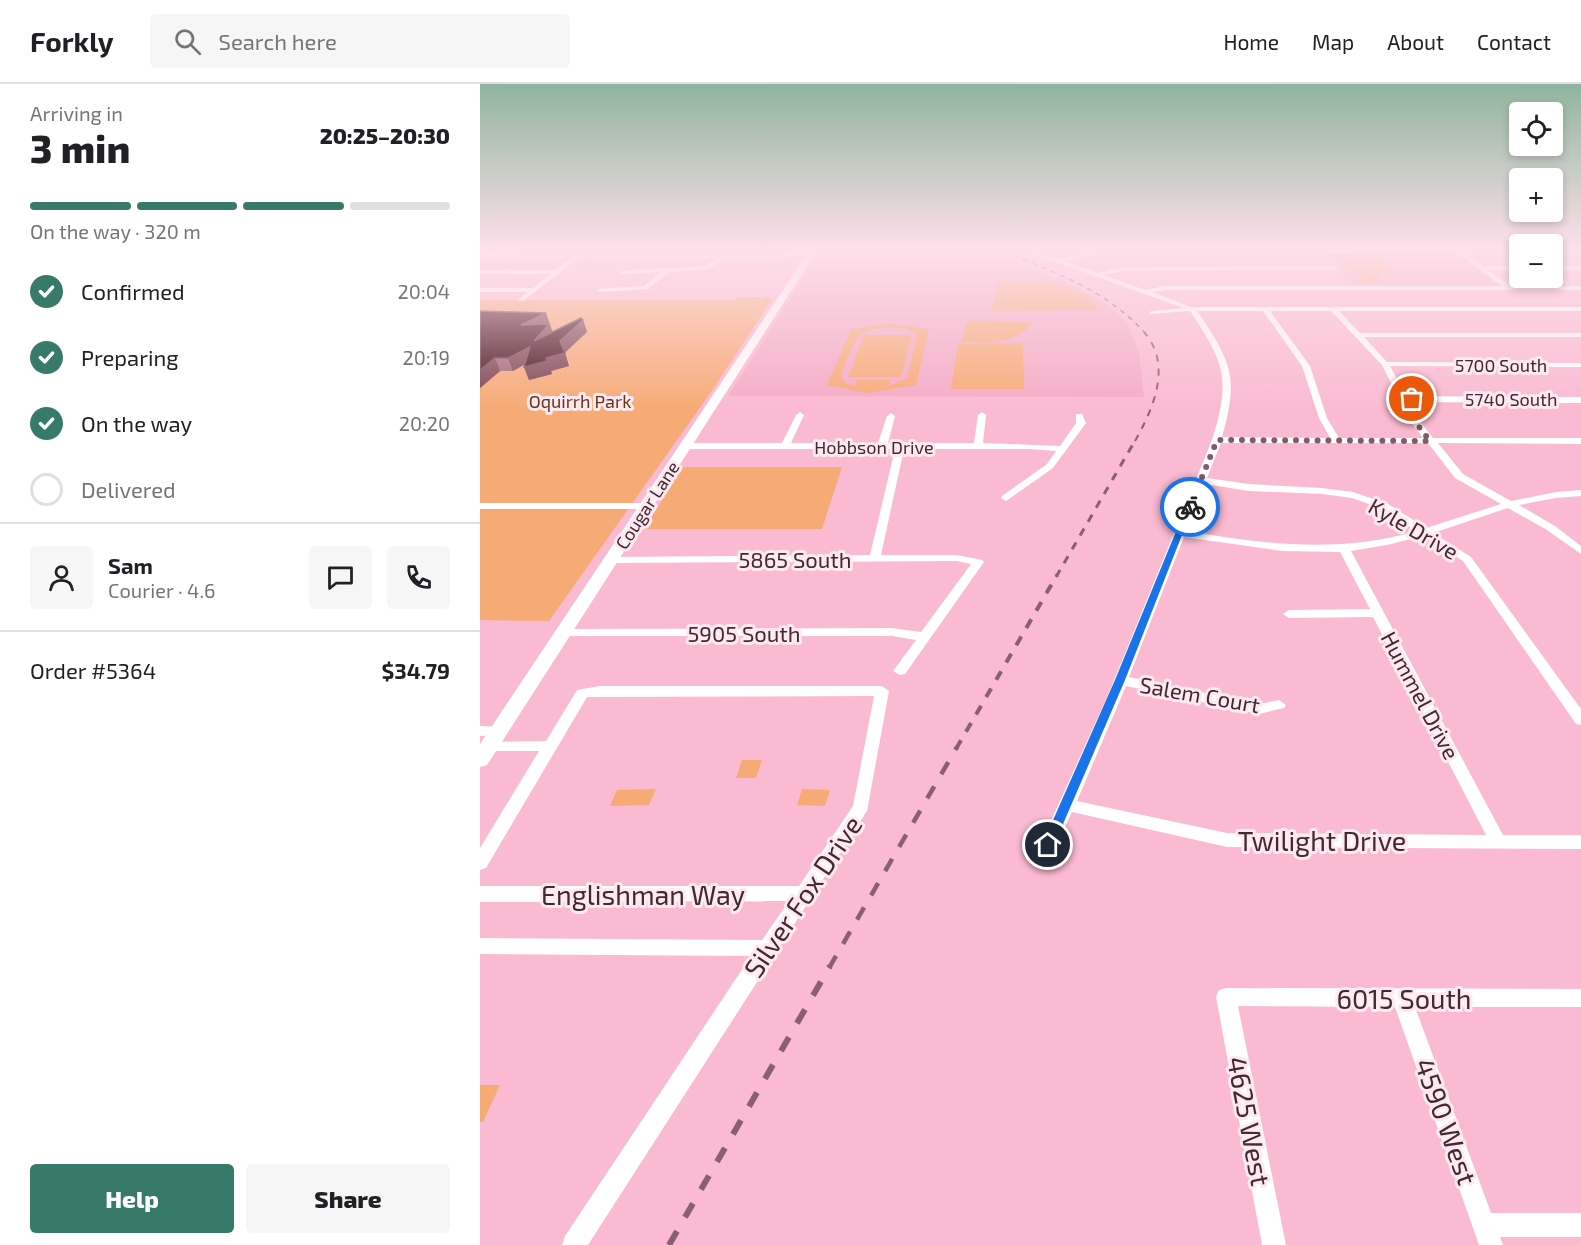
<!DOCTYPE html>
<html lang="en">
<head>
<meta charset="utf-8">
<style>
  :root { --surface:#fff; --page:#f6f6f6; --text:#202124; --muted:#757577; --line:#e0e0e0; --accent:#387a6a }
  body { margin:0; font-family:"Exo 2",sans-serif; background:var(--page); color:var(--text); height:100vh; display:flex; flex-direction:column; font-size:22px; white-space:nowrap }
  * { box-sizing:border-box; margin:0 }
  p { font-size:20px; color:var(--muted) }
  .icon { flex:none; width:33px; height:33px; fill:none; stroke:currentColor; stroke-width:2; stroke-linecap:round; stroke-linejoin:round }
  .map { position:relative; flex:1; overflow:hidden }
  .side { display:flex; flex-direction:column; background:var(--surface); width:480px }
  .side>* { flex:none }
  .fabs { position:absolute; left:1029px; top:18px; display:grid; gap:12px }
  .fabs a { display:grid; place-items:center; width:54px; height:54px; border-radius:6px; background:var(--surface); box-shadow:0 3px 9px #0003; font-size:30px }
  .pin { position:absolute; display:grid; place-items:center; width:51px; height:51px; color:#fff; margin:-26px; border:3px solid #fff; border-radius:50%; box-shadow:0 2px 6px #0007 }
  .courier { position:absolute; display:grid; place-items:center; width:60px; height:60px; margin:-30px; border:4px solid #1a73e8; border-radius:50%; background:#fff; color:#222; box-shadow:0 2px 8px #0007 }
  .headline em { font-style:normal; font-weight:800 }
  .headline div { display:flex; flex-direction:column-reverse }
  .headline { display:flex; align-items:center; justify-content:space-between; height:102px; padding:0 30px }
  h1 { font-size:39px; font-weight:800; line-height:45px }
  .bar { display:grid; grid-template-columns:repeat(4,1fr); gap:9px 6px; align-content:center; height:72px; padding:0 30px }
  .bar i { height:8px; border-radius:4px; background:var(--line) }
  .bar .current { background:var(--accent) }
  .bar p { grid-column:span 4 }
  .line { display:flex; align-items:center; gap:15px; padding:0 30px; border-top:2px solid var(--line) }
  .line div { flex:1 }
  .round { display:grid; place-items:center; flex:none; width:63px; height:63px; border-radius:6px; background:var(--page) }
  ol { padding:0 30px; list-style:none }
  li { display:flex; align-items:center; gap:18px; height:66px }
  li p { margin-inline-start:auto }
  li .icon { padding:6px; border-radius:50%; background:var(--accent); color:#fff; stroke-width:4 }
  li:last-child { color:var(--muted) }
  li i { width:33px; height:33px; border:3px solid var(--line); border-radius:50% }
  .primary-button { display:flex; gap:12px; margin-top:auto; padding:12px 30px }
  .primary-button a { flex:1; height:69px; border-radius:6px; background:var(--accent); color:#fff; font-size:24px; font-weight:800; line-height:69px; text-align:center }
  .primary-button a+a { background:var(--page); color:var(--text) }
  header { display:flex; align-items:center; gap:36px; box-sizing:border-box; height:84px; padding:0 30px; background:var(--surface); border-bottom:2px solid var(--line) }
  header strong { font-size:28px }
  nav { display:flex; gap:33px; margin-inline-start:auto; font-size:21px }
  .search { width:420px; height:54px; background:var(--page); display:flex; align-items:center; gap:15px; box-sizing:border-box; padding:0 21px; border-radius:6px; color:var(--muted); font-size:22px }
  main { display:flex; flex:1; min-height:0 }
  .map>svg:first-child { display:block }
  .built { fill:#f3acc6 }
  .green { fill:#f6aa75; fill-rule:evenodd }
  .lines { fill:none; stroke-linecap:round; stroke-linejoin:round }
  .minor { fill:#fff; fill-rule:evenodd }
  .major { fill:#fff; fill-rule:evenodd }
  .rail-far5 { stroke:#88606f; stroke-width:1.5; stroke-dasharray:5 5; stroke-linecap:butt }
  .rail-far4 { stroke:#88606f; stroke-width:2; stroke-dasharray:7 7; stroke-linecap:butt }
  .rail-far3 { stroke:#88606f; stroke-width:3; stroke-dasharray:8 8; stroke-linecap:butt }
  .rail-far2 { stroke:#88606f; stroke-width:4; stroke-dasharray:10 10; stroke-linecap:butt }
  .rail-far1 { stroke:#88606f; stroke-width:4.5; stroke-dasharray:14 14; stroke-linecap:butt }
  .rail { stroke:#88606f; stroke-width:6; stroke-dasharray:16 16; stroke-linecap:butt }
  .wall { fill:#9e6474 }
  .shaded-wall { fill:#79424f }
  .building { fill:#420e17; stroke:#79424f; stroke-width:1.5 }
  .route { fill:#1a73e8 }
  .done { stroke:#825b6a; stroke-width:6; stroke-dasharray:0 10.8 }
  .labels { text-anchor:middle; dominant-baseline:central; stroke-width:6; stroke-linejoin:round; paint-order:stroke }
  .far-street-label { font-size:18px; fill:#412832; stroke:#fee9f0 }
  .far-park-label { font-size:18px; fill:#613718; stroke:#fee9f0 }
  .street-label { font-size:22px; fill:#412832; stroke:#fee9f0 }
  .near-street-label { font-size:27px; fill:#412832; stroke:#fee9f0 }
</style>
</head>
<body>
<header>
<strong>Forkly</strong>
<div class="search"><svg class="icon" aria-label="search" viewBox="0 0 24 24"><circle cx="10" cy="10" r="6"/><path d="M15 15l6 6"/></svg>Search here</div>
<nav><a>Home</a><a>Map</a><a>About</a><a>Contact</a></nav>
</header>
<main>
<section class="side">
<div class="headline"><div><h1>3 min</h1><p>Arriving in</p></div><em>20:25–20:30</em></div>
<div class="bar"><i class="current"></i><i class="current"></i><i class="current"></i><i></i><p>On the way · 320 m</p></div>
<ol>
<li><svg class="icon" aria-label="check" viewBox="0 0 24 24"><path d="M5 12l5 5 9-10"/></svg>Confirmed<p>20:04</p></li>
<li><svg class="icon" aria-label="check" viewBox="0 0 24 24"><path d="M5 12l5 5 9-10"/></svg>Preparing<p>20:19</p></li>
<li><svg class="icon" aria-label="check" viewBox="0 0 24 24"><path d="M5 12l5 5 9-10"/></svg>On the way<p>20:20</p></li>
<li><i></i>Delivered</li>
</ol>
<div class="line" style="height:108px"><a class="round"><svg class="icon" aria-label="person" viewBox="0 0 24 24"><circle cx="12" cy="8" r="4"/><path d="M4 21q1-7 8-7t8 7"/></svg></a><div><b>Sam</b><p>Courier · 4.6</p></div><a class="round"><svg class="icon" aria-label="chat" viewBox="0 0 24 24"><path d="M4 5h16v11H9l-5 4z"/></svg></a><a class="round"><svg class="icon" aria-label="phone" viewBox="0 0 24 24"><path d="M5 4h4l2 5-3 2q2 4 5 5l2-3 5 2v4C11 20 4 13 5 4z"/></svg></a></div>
<div class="line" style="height:78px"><div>Order #5364</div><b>$34.79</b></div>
<div class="primary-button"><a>Help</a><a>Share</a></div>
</section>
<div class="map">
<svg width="1101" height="1161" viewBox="0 0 1101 1161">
  <rect width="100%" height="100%" fill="#fabad1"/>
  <!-- built -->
  <path class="built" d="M 337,165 L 504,165 L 586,198 L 631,223 L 647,238 L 659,268 L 664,313 L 248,312 L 339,170 Z
    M 847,168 L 973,168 L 979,170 L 1020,202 L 878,202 L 873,200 L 845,170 Z"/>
  <!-- green -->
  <path class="green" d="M 852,170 L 897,173 L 915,189 L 895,190 L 901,196 L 895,196 L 899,200 L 881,200 L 877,196 L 884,196 L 879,190 L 871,190 Z
    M 518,197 L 575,199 L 608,210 L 619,226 L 512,227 Z
    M 257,213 L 281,213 L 279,216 L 281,216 L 283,213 L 292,213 L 289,215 L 292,216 L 231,308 L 69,537 L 0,536 L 0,216 L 255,216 Z
    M 487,237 L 553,238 C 535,262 508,258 481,258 Z
    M 413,240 L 449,245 L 436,301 L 387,309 L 347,301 L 371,245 ZM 409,243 L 427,245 L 437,251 L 427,294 L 409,302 L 410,296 L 377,296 L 374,302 L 365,299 L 361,291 C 374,261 372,245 409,243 Z
    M 384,251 L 432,251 L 421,293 L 368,293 Z
    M 543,259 L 544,305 L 471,305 L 478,260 Z
    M 203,383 L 362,383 L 342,445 L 164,445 Z
    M 262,676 L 282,676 L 276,694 L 256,694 Z
    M 176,705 L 169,721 L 130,722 L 137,706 Z
    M 322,705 L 350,706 L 345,722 L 317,721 Z
    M 0,1001 L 20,1001 L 3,1038 L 0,1038 Z"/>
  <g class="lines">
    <!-- minor -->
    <path class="minor" d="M 539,165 L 547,165 L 577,175 L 621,165 L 1040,165 L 1040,169 L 984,169 L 1003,182 L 1040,182 L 1040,186 L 1008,186 L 1031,202 L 1101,202 L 1101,206 L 684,206 L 672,208 L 711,223 L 1101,223 L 1101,227 L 859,227 L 880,249 L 1101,249 L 1101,253 L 884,253 L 907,278 L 1101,279 L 1101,283 L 910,282 L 926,312 L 1101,313 L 1101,319 L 928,318 L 937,334 L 953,354 L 1101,354 L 1101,360 L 958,359 L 983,390 L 1031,417 L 1076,408 L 1101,406 L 1101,412 L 1076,414 L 1039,421 L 1075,442 L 1101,462 L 1101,470 L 1067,446 L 1028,424 L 953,449 L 991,473 L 1101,625 L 1101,641 L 1096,640 L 983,477 L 943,452 L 907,461 L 871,467 L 1023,751 L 1101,751 L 1101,765 L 747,763 L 592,728 L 574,766 L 568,768 L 562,766 L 560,761 L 628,611 L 732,356 C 751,294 745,280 710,227 L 669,230 L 671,227 L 704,224 ZM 621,169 L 977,169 L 1022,202 L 684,202 L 665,206 L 624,191 L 644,187 L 855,186 L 858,184 L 855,182 L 644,183 L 617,189 L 583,177 ZM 717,227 L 783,227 L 822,282 L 839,334 L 850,354 L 742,353 C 759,293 752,278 717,227 ZM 790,227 L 851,227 L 902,281 L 929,335 L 943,354 L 859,354 L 847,334 L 830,282 ZM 741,359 L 948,359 L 975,394 L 1021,420 L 946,444 L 908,420 L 873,408 L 842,404 L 769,400 L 727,394 ZM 725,400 L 769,407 L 842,410 L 872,414 L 900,424 L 936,447 C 860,470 783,460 706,447 ZM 704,453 L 803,467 L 860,468 L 890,525 L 809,526 L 803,530 L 809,534 L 893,533 L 1006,751 L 747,749 L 597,717 L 646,602 L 779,630 L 804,624 L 806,621 L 799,616 L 779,620 L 649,593 Z
      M 1072,165 L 1101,165 L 1101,169 L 1072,169 Z
      M 330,167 L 332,170 L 282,175 L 247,175 L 225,186 L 189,188 L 168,205 L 119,208 L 117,205 L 164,202 L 181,188 L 141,190 L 139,187 L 224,182 L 238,174 L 100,173 L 43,217 L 38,216 L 47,208 L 0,208 L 0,204 L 53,204 L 71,190 L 0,190 L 0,186 L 76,186 L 93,173 L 0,173 L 0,169 L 282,171 Z
      M 1072,182 L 1101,182 L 1101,186 L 1072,186 Z
      M 320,328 L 324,331 L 311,359 L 398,359 L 407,332 L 411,329 L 415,332 L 408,359 L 494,359 L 498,331 L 502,328 L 506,331 L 503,359 L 580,362 L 596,339 L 596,330 L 602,330 L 606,339 L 573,384 L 526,417 L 521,414 L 522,412 L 567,380 L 576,367 L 550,365 L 424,365 L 401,471 L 477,471 L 502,476 L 504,478 L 425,590 L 420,591 L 413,587 L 436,556 L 412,552 L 78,552 L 77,549 L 78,546 L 83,545 L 412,544 L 441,548 L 491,480 L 477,477 L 131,479 L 125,476 L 131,473 L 390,471 L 415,365 L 205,365 L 200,362 L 205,359 L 302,359 L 316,331 Z
      M 0,419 L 166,419 L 171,422 L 166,425 L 0,425 Z
      M 120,602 L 402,602 L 409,607 L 387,727 L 108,1161 L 82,1161 L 85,1152 L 271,872 L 0,870 L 0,854 L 282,856 L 309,817 L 0,818 L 0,802 L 319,802 L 373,722 L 394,612 L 107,613 L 6,784 L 0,786 L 0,764 L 59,667 L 9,667 L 4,666 L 1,662 L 4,658 L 66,657 L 97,606 Z
      M 0,642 L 24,643 L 26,647 L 24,651 L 0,652 Z
      M 746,904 L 1101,905 L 1101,923 L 935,923 L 1011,1129 L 1101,1129 L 1101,1153 L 1020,1153 L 1023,1161 L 999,1161 L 915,923 L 758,922 L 806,1161 L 782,1161 L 736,913 L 739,906 Z"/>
    <!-- major -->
    <path class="major" d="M 326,165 L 334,165 L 333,173 L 7,681 L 0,683 L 0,660 L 295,218 L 325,173 Z"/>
    <!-- rail-far5 -->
    <path class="rail-far5" d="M 515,165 C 570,186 626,205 666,250"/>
    <!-- rail-far4 -->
    <path class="rail-far4" d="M 655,357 C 673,325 693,281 664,248"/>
    <!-- rail-far3 -->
    <path class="rail-far3" d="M 576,493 L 656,355"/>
    <!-- rail-far2 -->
    <path class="rail-far2" d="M 476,665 L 577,491"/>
    <!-- rail-far1 -->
    <path class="rail-far1" d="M 349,884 L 477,663"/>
    <!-- rail -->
    <path class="rail" d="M 189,1161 L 350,882"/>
  </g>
  <!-- wall -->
  <path class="wall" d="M 0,227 L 66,229 L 72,248 L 103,236 L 107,248 L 85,269 L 89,282 L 71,287 L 72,290 L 49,296 L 44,283 L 45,280 L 33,287 L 20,287 L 0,304 Z"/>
  <!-- shaded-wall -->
  <path class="shaded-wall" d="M 66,229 L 74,252 L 54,257 L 41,241 Z
    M 103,236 L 107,248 L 84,269 L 80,257 Z
    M 50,263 L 54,275 L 33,287 L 28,274 Z
    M 85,269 L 89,282 L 71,287 L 66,274 Z
    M 15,274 L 20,287 L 0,304 L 0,286 Z
    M 67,277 L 72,290 L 49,296 L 44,283 Z"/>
  <!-- building -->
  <path class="building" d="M 0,227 L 66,229 L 41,241 L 69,240 L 54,257 L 101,234 L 103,236 L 80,257 L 85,269 L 66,274 L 67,277 L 44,283 L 50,263 L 28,274 L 15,274 L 0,286 Z"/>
  <!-- sky -->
  <linearGradient id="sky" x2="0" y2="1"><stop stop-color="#8fb59d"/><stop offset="0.5" stop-color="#fde0ea"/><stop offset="1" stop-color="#fde0ea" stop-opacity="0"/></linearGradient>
  <rect width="1101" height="327" fill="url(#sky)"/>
  <!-- route -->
  <path class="route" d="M 710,420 L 713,423 L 645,596 L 574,761 L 572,764 L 564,764 L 562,761 L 635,596 L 706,423 Z"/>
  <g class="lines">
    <!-- done -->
    <path class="done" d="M 710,423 L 737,356 L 950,357 L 933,335 L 924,315 L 932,315"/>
  </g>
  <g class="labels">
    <!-- far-street labels -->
    <g class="far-street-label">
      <text x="1021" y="281">5700 South</text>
      <text x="1031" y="315">5740 South</text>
      <text x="394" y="363">Hobbson Drive</text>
      <text transform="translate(167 421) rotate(-57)">Cougar Lane</text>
    </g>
    <!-- far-park labels -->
    <g class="far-park-label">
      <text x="100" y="317">Oquirrh Park</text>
    </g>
    <!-- street labels -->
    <g class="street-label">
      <text transform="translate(934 444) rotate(30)">Kyle Drive</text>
      <text x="315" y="475">5865 South</text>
      <text x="264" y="549">5905 South</text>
      <text transform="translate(720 610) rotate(10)">Salem Court</text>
      <text transform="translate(941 611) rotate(62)">Hummel Drive</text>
    </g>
    <!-- near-street labels -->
    <g class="near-street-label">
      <text x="842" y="756">Twilight Drive</text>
      <text x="163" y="810">Englishman Way</text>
      <text transform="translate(322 812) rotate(-56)">Silver Fox Drive</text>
      <text x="924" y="914">6015 South</text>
      <text transform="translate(770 1037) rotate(79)">4625 West</text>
      <text transform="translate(967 1037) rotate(70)">4590 West</text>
    </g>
  </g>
</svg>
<div class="fabs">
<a><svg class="icon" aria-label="locate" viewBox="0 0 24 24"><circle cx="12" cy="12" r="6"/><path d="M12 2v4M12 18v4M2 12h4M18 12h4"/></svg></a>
<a>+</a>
<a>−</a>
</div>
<div class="pin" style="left:932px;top:315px;background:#ea580c"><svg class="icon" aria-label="bag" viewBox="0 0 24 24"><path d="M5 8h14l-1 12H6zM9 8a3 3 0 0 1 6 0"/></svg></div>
<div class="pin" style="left:568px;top:761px;background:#1f2937"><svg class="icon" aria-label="home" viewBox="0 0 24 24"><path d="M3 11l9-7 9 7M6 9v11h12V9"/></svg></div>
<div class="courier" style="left:710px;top:423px"><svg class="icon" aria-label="bike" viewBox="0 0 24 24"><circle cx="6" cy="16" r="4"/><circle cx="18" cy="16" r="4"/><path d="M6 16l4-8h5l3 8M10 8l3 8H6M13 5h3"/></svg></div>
</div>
</main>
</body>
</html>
